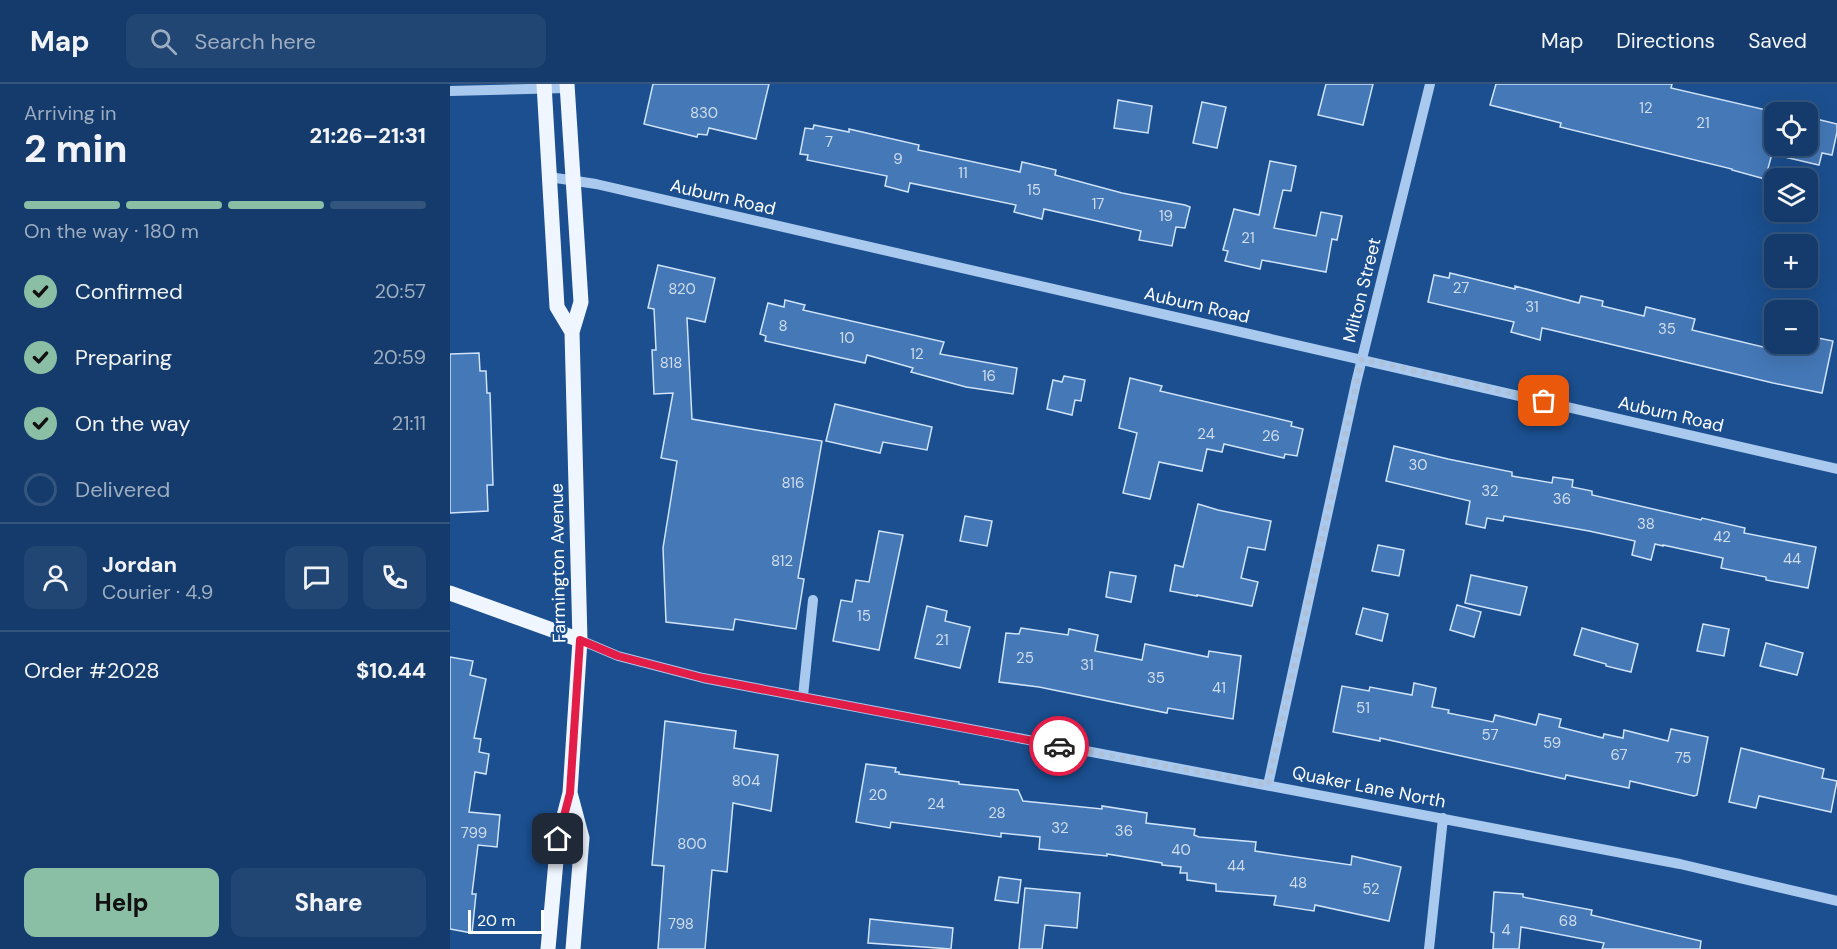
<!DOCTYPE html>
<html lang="en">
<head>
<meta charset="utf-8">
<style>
  :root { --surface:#143b6b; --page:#214673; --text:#f1f3f6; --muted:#9dadc1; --line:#33557e; --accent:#8abfa5 }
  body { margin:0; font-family:"DM Sans",sans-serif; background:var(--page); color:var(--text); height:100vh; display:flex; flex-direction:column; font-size:22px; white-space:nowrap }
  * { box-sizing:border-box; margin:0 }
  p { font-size:20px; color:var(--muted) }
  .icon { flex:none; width:33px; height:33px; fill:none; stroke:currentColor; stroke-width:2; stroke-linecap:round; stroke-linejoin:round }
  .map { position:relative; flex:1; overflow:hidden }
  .side { display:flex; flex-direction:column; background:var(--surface); width:450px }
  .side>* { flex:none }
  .controls { position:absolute; left:1314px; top:18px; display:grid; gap:12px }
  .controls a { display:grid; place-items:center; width:54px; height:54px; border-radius:12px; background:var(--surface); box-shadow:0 6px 24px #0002,0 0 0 2px var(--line); font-size:30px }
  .scale { position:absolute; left:18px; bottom:15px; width:76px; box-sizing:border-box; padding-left:6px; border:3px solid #fff; border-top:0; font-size:16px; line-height:21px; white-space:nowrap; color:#fff; -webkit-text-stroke:4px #1b4f8f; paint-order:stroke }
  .pin { position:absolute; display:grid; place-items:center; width:51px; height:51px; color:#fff; margin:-26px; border-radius:12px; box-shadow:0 3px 9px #0006 }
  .courier { position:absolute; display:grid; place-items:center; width:60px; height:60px; margin:-30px; border:4px solid #e11d48; border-radius:50%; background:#fff; color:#222; box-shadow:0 2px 8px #0007 }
  .summary em { font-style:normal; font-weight:800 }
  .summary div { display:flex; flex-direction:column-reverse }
  .summary { display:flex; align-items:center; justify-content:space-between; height:102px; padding:0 24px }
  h1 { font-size:39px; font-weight:800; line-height:45px }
  .bar { display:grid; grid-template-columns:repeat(4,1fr); gap:9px 6px; align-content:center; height:72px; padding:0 24px }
  .bar i { height:8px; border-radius:4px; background:var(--line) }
  .bar .on { background:var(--accent) }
  .bar p { grid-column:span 4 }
  .line { display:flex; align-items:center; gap:15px; padding:0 24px; border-top:2px solid var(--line) }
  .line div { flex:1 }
  .round { display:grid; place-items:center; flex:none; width:63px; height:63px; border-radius:12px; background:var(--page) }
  ol { padding:0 24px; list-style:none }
  li { display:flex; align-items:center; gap:18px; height:66px }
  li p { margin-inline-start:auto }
  li .icon { padding:6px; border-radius:50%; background:var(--accent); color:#111; stroke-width:4 }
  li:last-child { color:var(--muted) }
  li i { width:33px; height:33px; border:3px solid var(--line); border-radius:50% }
  .primary-button { display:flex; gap:12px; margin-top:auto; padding:12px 24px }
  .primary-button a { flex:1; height:69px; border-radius:12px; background:var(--accent); color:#111; font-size:24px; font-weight:800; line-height:69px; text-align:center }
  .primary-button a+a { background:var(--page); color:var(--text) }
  header { display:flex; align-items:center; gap:36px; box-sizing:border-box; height:84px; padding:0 30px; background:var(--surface); border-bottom:2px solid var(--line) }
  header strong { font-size:28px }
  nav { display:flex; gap:33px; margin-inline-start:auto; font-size:21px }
  .search { width:420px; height:54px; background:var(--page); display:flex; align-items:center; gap:15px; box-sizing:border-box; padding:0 21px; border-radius:12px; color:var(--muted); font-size:22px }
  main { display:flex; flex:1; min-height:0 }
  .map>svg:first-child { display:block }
  .building { fill:#4478b7; stroke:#cfe3fa; stroke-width:1.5 }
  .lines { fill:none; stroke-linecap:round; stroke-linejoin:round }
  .minor { stroke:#a9c9ee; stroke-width:10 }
  .major { stroke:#f0f6ff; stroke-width:15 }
  .done { stroke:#afc1d8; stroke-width:6; stroke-dasharray:0 10.8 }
  .route { stroke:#e11d48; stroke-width:8 }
  .labels { text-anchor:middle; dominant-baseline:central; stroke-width:4.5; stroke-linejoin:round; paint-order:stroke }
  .number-label { font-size:15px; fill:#d0dded }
  .street-label { font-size:18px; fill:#fff; stroke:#1b4f8f }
</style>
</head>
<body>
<header>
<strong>Map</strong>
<div class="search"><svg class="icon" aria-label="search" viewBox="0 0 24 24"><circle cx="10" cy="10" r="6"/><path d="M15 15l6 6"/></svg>Search here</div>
<nav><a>Map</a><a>Directions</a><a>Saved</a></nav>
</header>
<main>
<section class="side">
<div class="summary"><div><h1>2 min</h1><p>Arriving in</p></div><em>21:26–21:31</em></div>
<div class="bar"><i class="on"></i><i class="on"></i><i class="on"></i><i></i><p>On the way · 180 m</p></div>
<ol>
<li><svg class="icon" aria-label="check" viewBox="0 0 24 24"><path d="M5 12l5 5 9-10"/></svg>Confirmed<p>20:57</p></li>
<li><svg class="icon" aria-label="check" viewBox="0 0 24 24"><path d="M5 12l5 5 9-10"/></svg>Preparing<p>20:59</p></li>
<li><svg class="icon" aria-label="check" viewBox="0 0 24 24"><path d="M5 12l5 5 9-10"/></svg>On the way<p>21:11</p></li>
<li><i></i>Delivered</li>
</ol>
<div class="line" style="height:108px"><a class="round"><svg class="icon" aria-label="person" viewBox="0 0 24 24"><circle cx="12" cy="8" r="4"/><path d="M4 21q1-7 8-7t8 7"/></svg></a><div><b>Jordan</b><p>Courier · 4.9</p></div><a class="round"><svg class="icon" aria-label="chat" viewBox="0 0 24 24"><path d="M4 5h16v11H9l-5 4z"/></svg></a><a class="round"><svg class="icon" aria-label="phone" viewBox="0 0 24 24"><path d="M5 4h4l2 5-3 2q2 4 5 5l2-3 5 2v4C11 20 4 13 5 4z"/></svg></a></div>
<div class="line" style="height:78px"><div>Order #2028</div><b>$10.44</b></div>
<div class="primary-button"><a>Help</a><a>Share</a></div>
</section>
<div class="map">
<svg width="1387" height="865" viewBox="0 0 1387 865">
  <rect width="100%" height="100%" fill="#1b4f8f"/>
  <!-- building -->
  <path class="building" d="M 203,0 L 319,0 L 306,55 L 259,44 L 257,51 L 248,50 L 247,53 L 194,40 Z
    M 876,0 L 923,0 L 913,41 L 868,31 Z
    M 1046,0 L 1222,0 L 1221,4 L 1325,28 L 1324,62 L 1358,62 L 1358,33 L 1387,40 L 1387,48 L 1382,71 L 1372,69 L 1369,81 L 1322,70 L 1315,95 L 1282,86 L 1282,85 L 1110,43 L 1111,39 L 1040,21 Z
    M 668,16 L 702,22 L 698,49 L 664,44 Z
    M 752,18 L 776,23 L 767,64 L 743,59 Z
    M 364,41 L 399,48 L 399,45 L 469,61 L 468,66 L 570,88 L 572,78 L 606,86 L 605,91 L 672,109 L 735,121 L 740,123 L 735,144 L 726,143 L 722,162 L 689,156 L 691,147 L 594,125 L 592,135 L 564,128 L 566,121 L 460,99 L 458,108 L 435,102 L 437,92 L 357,76 L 358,71 L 350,70 L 355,44 L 363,45 Z
    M 820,77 L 846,82 L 841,107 L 833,106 L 824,144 L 866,152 L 871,128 L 892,132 L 887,156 L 882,155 L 876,188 L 812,176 L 810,185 L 775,177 L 778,167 L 773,166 L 784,125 L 809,131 Z
    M 208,181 L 265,194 L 255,238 L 237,234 L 242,335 L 372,357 L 348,494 L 354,495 L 346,545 L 285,535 L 283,546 L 216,538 L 213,464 L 227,377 L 211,374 L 223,309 L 204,310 L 202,266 L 206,266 L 204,225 L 198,224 Z
    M 1000,189 L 1065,205 L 1065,202 L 1129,219 L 1131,212 L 1153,217 L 1152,222 L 1194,232 L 1196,223 L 1245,235 L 1242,246 L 1330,267 L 1331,262 L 1345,265 L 1346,260 L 1358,260 L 1358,252 L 1383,257 L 1372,309 L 1323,299 L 1097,245 L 1092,244 L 1090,256 L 1061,248 L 1064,238 L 978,218 L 984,191 L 999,194 Z
    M 335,216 L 355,221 L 353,226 L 494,258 L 490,270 L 567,284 L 563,310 L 516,303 L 461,288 L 463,284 L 417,271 L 415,279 L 315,257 L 316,252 L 310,250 L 318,219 L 334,223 Z
    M 29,269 L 30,287 L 36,287 L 37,309 L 40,309 L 43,401 L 37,401 L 38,427 L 0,429 L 0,270 Z
    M 614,292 L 635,296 L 631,317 L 625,316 L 622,331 L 597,325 L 603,296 L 612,298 Z
    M 680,294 L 712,302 L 710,307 L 842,338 L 841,342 L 853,345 L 847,372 L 835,370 L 834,374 L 774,360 L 772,368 L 757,365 L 752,387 L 709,378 L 700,415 L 673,409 L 687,349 L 669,344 Z
    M 385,320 L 482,343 L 477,366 L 433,358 L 430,369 L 376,357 Z
    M 944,362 L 998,375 L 1062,388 L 1062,392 L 1102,399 L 1103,393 L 1123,396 L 1122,403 L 1142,407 L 1142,411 L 1251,436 L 1252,434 L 1295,444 L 1294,449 L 1366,463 L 1358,504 L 1316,496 L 1316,493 L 1271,484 L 1273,474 L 1213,461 L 1213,462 L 1205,460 L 1201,476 L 1182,471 L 1185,457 L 1139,447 L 1054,432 L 1053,437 L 1037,434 L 1035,444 L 1016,440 L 1020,417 L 936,397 Z
    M 748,420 L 768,426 L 821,437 L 815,466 L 798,463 L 791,494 L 808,498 L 802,522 L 747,511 L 747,512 L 720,507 L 725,481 L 733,483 Z
    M 515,432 L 542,437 L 537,462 L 510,457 Z
    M 429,447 L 453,451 L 429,566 L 383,557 L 391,516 L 402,518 L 406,496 L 419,498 Z
    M 928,461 L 954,466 L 949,492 L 922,487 Z
    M 660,488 L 686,492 L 681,518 L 656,513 Z
    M 1021,491 L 1077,503 L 1070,531 L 1015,519 Z
    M 1007,521 L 1031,528 L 1024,553 L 1000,546 Z
    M 477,522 L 497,527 L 495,537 L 520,543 L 510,584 L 465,574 Z
    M 913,524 L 938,530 L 932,557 L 906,550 Z
    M 1253,540 L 1279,545 L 1274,572 L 1247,567 Z
    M 571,544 L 618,551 L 619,545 L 648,551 L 645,567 L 692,576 L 695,560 L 758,573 L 759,567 L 791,572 L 783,635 L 718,624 L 717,629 L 589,603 L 549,598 L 556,549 L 569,550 Z
    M 1132,544 L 1188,560 L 1181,588 L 1156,582 L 1156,580 L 1124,571 Z
    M 1316,559 L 1353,569 L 1347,591 L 1310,582 Z
    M 0,573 L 23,577 L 20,591 L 36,595 L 24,654 L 31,655 L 29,668 L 39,670 L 36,690 L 25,688 L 19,728 L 50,731 L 47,763 L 28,761 L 22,810 L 26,810 L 22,849 L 0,845 Z
    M 964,599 L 986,604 L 982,623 L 999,626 L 998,629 L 1043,638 L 1045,631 L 1086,641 L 1089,630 L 1111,635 L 1109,643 L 1153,654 L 1154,650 L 1173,654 L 1174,646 L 1218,657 L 1221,645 L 1258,653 L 1247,711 L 1244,712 L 1180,697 L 1179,704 L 1116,691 L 1115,695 L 930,654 L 930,657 L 883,648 L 892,602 L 919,607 L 920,603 L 962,611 Z
    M 215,637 L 286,647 L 284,664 L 328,671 L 321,727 L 283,719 L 277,788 L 262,786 L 255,865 L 208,865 L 214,782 L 202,781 Z
    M 1291,664 L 1374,685 L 1372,694 L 1387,697 L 1381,728 L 1309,712 L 1306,724 L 1279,718 Z
    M 416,680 L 446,684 L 445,688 L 449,688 L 449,690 L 509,698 L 509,700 L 568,706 L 573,717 L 652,725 L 652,722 L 697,729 L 696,739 L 745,745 L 744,751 L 749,753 L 806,758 L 805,767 L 901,781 L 902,772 L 951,783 L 939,837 L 865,821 L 864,827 L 824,821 L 826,812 L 766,807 L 766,800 L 737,796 L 737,789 L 730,789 L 731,783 L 712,781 L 712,779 L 657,770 L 657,772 L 589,765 L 590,753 L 551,749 L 551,753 L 441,738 L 440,744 L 406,738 Z
    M 549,793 L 571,796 L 568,819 L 545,816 Z
    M 575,804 L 630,809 L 627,844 L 595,841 L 592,865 L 569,865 Z
    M 1044,808 L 1073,810 L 1073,813 L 1142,826 L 1141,831 L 1251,857 L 1250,865 L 1152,865 L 1154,859 L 1071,843 L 1069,865 L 1043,865 L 1044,849 L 1041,848 Z
    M 420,835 L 503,844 L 501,865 L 418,859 Z"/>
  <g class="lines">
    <!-- minor -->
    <path class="minor" d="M 0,7 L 117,4
      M 99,93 L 146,100 L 1387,385
      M 130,556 L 168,572 L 253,594 L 1230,780 L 1387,817
      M 353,612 L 363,516
      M 818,701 L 906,299 L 980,0
      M 979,865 L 993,734"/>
    <!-- major -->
    <path class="major" d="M 94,0 L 107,223 L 122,248
      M 0,509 L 130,556
      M 120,709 L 132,754 L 123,865
      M 98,865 L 108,755 L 120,709 L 130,556 L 122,248 L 131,218 L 117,0"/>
  </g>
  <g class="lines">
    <!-- done -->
    <path class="done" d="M 609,662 L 818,701 L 912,275 L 1094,317"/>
    <!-- route -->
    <path class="route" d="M 108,755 L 120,709 L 130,556 L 168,572 L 253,594 L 609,662"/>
  </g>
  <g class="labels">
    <!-- number labels -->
    <g class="number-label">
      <text x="1196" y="24">12</text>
      <text x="254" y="29">830</text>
      <text x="1253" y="39">21</text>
      <text x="379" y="58">7</text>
      <text x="448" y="75">9</text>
      <text x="513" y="89">11</text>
      <text x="584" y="106">15</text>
      <text x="648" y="120">17</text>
      <text x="716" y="132">19</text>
      <text x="798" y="154">21</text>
      <text x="1011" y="204">27</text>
      <text x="232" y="205">820</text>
      <text x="1082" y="223">31</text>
      <text x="333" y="242">8</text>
      <text x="1217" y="245">35</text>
      <text x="397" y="254">10</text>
      <text x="467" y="270">12</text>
      <text x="221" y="279">818</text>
      <text x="539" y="292">16</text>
      <text x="756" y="350">24</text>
      <text x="821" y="352">26</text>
      <text x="968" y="381">30</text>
      <text x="343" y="399">816</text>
      <text x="1040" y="407">32</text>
      <text x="1112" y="415">36</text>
      <text x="1196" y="440">38</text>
      <text x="1272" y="453">42</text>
      <text x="1342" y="475">44</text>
      <text x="332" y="477">812</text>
      <text x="414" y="532">15</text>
      <text x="492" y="556">21</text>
      <text x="575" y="574">25</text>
      <text x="637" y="581">31</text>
      <text x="706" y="594">35</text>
      <text x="769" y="604">41</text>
      <text x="913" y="624">51</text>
      <text x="1040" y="651">57</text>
      <text x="1102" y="659">59</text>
      <text x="1169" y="671">67</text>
      <text x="1233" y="674">75</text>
      <text x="296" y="697">804</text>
      <text x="428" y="711">20</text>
      <text x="486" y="720">24</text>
      <text x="547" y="729">28</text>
      <text x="610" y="744">32</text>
      <text x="674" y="747">36</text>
      <text x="24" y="749">799</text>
      <text x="242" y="760">800</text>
      <text x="731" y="766">40</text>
      <text x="786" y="782">44</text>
      <text x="848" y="799">48</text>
      <text x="921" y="805">52</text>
      <text x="1118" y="837">68</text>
      <text x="231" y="840">798</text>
      <text x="1056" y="846">4</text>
    </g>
    <!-- street labels -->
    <g class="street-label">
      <text transform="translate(273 113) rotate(13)">Auburn Road</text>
      <text transform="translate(912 206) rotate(-76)">Milton Street</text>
      <text transform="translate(747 221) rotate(13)">Auburn Road</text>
      <text transform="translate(1221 330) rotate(13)">Auburn Road</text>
      <text transform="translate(108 479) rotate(-91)">Farmington Avenue</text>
      <text transform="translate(919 703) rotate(11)">Quaker Lane North</text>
    </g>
  </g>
</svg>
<div class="controls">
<a><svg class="icon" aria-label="locate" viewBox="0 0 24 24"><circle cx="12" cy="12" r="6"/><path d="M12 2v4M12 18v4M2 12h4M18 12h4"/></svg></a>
<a><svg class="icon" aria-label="layers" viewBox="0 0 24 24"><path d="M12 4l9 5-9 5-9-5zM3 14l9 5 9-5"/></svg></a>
<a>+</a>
<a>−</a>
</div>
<div class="scale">20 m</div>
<div class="pin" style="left:1094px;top:317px;background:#ea580c"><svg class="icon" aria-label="bag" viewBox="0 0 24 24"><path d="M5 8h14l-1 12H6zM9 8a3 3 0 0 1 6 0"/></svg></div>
<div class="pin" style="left:108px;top:755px;background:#1f2937"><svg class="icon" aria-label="home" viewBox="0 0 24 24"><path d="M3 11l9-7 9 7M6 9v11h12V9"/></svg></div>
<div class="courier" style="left:609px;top:662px"><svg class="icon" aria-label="car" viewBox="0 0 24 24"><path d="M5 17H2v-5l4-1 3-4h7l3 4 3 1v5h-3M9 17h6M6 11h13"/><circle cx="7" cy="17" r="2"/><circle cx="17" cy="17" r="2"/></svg></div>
</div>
</main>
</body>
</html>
